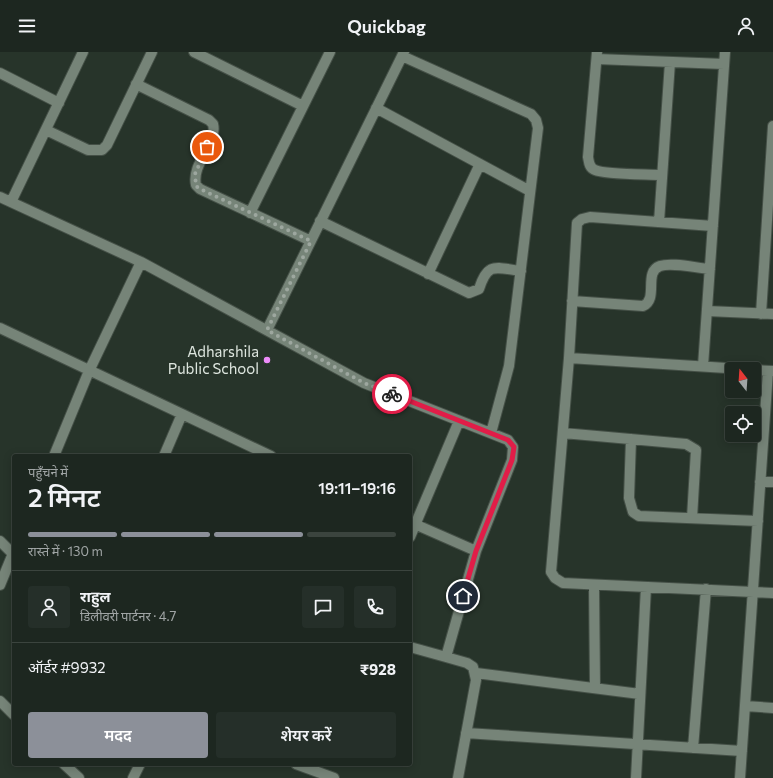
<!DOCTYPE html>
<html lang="hi">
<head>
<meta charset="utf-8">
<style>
  :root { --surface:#1d2720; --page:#252f29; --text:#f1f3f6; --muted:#a0a5a5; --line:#3b443e; --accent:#8c9099 }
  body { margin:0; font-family:Commissioner,"Noto Sans Devanagari",sans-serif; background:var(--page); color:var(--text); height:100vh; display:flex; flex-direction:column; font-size:15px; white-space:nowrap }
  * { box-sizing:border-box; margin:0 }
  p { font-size:13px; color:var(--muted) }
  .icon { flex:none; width:22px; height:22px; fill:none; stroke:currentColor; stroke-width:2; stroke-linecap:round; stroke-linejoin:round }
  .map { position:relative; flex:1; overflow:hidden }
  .drawer { position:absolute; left:12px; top:402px; width:400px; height:312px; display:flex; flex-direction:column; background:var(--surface); border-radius:4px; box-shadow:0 2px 10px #0003,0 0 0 1px var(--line) }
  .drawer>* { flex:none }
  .needle { width:26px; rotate:343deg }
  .controls { position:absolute; left:725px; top:310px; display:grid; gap:8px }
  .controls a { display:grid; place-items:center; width:36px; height:36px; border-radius:4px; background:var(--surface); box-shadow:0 2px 10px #0003,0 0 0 1px var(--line); font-size:20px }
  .pin { position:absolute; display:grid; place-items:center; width:34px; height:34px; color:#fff; margin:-17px; border:2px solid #fff; border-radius:50%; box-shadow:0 1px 4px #0007 }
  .courier { position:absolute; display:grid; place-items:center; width:40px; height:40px; margin:-20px; border:3px solid #e11d48; border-radius:50%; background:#fff; color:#222; box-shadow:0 1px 5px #0007 }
  .headline em { font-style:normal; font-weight:600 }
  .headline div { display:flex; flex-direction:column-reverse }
  .headline { display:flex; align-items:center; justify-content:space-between; height:68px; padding:0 16px }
  h1 { font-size:26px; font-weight:600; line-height:30px }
  .bar { display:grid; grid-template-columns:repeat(4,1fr); gap:6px 4px; align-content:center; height:48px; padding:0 16px }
  .bar i { height:5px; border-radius:3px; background:var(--line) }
  .bar .current { background:var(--accent) }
  .bar p { grid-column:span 4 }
  .line { display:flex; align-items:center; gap:10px; padding:0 16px; border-top:1px solid var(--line) }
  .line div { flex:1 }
  .round { display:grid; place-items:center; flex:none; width:42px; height:42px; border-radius:4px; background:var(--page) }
  .primary-button { display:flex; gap:8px; margin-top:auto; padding:8px 16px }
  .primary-button a { flex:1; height:46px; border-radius:4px; background:var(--accent); color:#fff; font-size:16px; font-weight:600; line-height:46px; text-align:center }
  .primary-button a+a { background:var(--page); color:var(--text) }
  header { display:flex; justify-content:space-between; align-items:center; height:52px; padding:0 16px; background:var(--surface); font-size:18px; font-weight:600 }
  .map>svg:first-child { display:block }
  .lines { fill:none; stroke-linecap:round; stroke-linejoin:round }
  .street-casing { stroke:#455047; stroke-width:12 }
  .street { stroke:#768478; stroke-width:10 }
  .done { stroke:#9da79f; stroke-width:4; stroke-dasharray:0 7.2 }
  .route { stroke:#e11d48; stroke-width:5 }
  .poi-dot { fill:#ed8cf9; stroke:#27342a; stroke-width:1.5 }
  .labels { text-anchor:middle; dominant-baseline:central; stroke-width:3.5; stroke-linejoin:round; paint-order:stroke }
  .poi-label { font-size:15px; fill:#dde5de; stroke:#27342a; text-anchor:end }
</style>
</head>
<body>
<header><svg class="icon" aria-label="menu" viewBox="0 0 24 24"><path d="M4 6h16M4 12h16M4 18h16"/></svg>Quickbag<svg class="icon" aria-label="person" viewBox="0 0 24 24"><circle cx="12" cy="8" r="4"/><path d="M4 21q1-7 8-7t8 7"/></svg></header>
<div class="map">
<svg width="773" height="726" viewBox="0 0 773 726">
  <rect width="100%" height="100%" fill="#27342a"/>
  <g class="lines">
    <!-- street casing -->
    <g class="street-casing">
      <path id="street" d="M 194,0 L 303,54
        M 597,0 L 588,105 C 589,110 589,116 595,118 C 606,123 647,122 662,123
        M 402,4 L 531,62 L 536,68 L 538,76 L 509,314 L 491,381
        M 597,7 L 724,12
        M 0,21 L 59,51
        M 136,32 L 209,68 L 213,72 C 218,92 191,111 196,133 L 200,137 L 311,189
        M 376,56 L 530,139
        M 46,78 L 88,98 L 102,98 L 107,93 L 152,0
        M 0,145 L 141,210 L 364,331 L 508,388 L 513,395 L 512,408 L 476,499 L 446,605 L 467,611 L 473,615 L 476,628 L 458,726
        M 11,150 L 83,0
        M 250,161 L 330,0
        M 320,169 L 469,241 L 479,237 C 488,209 496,216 521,219
        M 659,170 L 670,10
        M 428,222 L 480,112
        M 572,249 L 643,254 C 659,247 643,220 660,214 C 672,210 696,216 710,217
        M 707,259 L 773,262
        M 761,262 L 773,74
        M 0,276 L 271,404
        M 267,278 L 404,0
        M 569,306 L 577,171 L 582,167 L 590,165 L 713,174
        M 703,314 L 725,0
        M 742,317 L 569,306 L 551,520 L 555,526 L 563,531 L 773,541
        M 754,318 L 773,319
        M 563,381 L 686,392 L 696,398 L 692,466
        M 631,387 L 629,446 L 633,460 L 639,464 L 758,469
        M 54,404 L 89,319 L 141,210
        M 164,404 L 182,362
        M 760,430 L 773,430
        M 410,470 L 476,499
        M 410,485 L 459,369
        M 0,489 L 13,502
        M 0,533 L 14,499
        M 594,533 L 595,636
        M 410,595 L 446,605
        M 476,621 L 640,642
        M 0,649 L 14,663
        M 745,654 L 773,656
        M 466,681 L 742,699
        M 693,696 L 706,537
        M 64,712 L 79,726
        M 296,712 L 334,726
        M 133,726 L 140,712
        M 636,726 L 646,535
        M 740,726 L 768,319"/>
    </g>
    <!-- street -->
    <use href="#street" class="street"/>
  </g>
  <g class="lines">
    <!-- done -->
    <path class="done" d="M 207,95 L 195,122 L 196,134 L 200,137 L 311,189 L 267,278 L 364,331 L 392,342"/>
    <!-- route -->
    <path class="route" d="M 392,342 L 508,388 L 514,395 L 512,408 L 476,499 L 463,544"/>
  </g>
  <!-- markers -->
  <circle class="poi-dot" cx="267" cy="308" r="4"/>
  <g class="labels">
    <!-- poi labels -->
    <g class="poi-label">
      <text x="259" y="299">Adharshila<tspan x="259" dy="17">Public School</tspan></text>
    </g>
  </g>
</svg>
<div class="controls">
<a><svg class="needle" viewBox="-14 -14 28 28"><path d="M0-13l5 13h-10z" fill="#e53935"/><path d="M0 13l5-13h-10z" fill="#a0a5a5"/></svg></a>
<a><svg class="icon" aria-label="locate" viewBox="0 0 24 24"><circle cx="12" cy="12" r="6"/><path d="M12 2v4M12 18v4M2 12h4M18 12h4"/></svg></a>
</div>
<div class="pin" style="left:207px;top:95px;background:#ea580c"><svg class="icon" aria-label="bag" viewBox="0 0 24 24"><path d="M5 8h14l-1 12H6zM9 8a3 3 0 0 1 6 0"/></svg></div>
<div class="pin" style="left:463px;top:544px;background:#1f2937"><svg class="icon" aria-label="home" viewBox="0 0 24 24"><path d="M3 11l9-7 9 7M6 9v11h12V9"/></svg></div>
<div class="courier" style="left:392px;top:342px"><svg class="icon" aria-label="bike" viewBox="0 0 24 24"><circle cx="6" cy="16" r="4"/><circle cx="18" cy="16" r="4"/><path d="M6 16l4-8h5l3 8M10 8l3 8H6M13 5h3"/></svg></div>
<section class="drawer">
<div class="headline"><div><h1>2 मिनट</h1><p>पहुँचने में</p></div><em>19:11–19:16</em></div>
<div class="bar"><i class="current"></i><i class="current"></i><i class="current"></i><i></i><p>रास्ते में · 130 m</p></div>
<div class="line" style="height:72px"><a class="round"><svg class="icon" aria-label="person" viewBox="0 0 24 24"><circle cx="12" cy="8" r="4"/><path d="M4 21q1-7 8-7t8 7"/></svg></a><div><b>राहुल</b><p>डिलीवरी पार्टनर · 4.7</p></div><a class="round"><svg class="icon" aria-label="chat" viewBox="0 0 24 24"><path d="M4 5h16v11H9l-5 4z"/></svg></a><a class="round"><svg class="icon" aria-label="phone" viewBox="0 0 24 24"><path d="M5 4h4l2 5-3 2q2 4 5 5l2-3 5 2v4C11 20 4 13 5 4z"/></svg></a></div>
<div class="line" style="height:52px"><div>ऑर्डर #9932</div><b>₹928</b></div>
<div class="primary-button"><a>मदद</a><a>शेयर करें</a></div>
</section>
</div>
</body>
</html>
